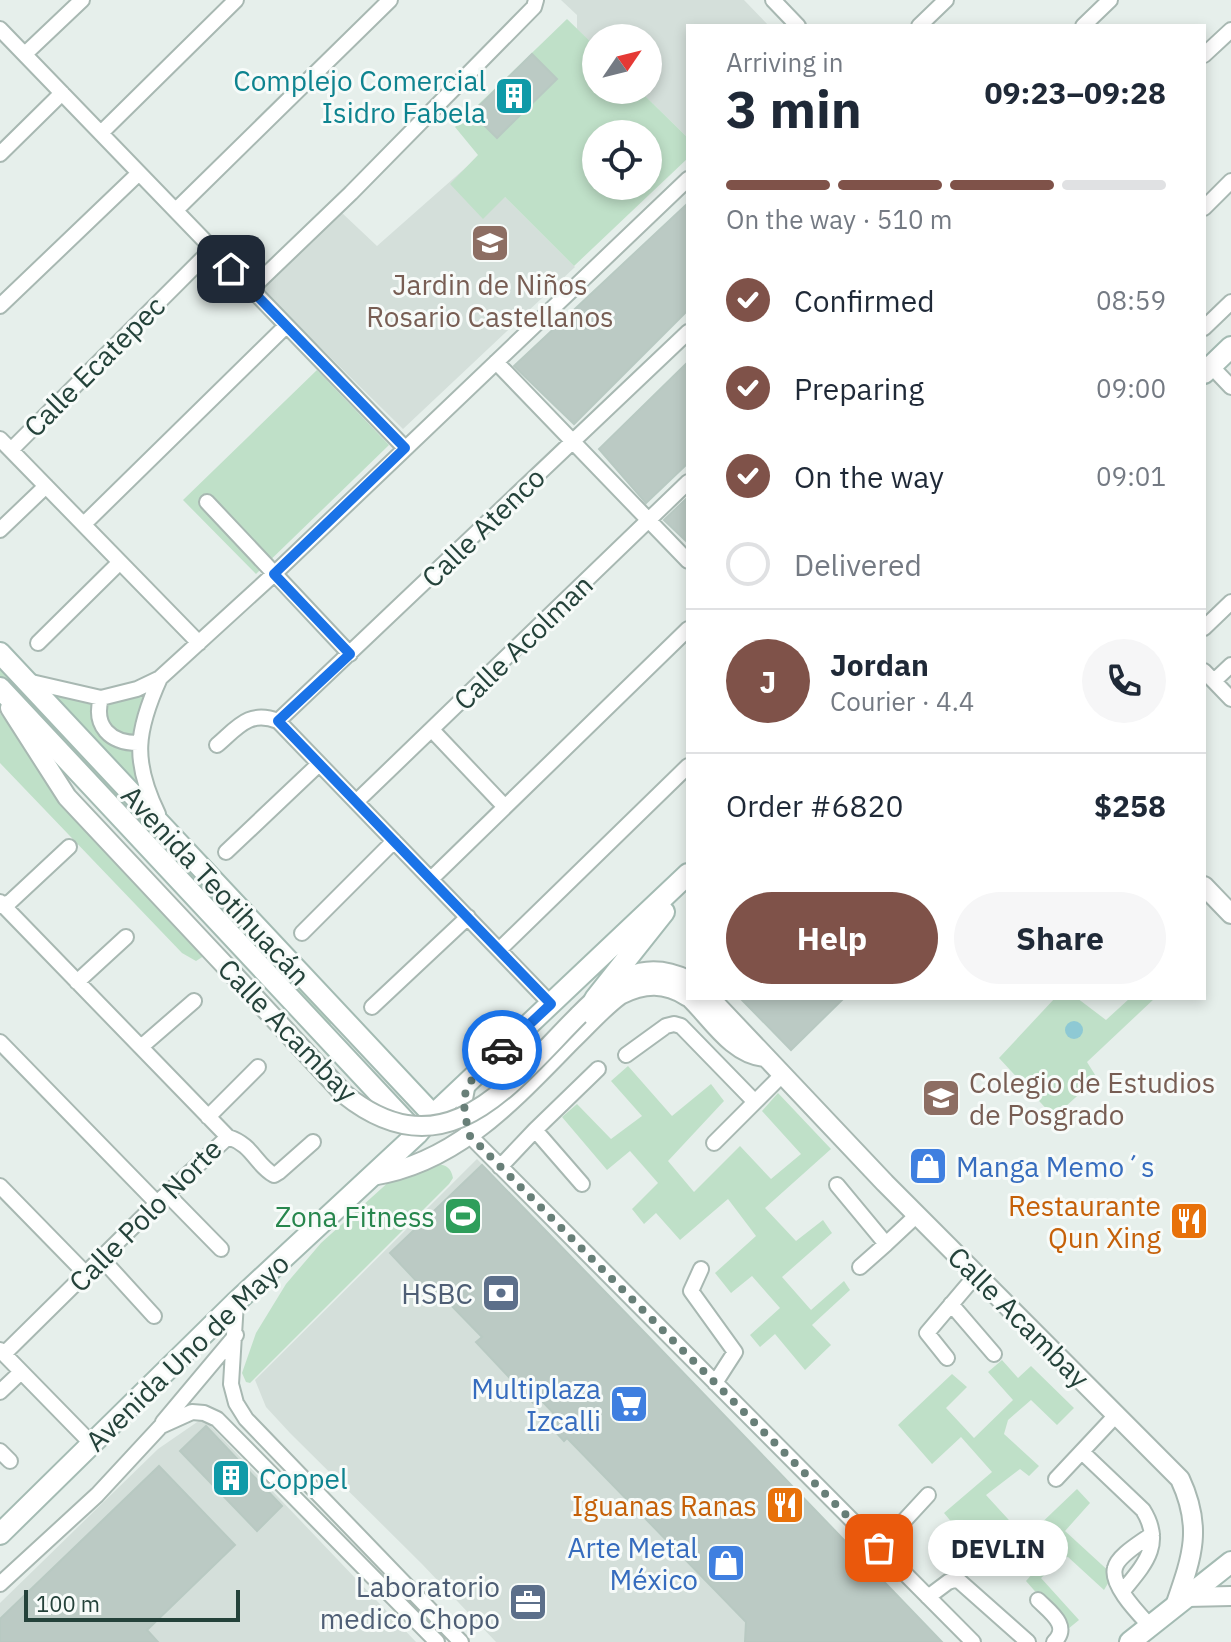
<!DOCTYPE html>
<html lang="en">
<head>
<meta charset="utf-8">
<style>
  :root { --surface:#fff; --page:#f6f6f7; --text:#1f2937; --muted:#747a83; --line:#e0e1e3; --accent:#7f5249 }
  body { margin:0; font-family:"IBM Plex Sans",sans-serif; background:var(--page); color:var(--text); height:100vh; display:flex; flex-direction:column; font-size:30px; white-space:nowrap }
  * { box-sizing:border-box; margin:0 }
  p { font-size:26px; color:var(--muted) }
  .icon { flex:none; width:44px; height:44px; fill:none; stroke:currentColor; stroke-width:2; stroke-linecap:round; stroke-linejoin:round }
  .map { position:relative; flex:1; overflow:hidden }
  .details { position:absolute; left:686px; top:24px; width:520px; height:976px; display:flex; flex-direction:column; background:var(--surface); border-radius:0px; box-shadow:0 4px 12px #0003 }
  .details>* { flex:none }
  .needle { width:52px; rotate:55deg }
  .controls { position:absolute; left:582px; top:24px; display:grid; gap:16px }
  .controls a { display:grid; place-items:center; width:80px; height:80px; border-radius:50%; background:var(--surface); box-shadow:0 4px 12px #0003; font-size:40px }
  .scale { position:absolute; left:24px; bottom:20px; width:216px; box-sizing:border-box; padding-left:8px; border:4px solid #24423a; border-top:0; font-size:22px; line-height:28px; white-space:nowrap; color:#24423a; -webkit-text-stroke:6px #f7fbf9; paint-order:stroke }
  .pin { position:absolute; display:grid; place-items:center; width:68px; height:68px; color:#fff; margin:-34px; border-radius:16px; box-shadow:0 4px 12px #0006 }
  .courier { position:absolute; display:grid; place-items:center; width:80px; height:80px; margin:-40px; border:6px solid #1a73e8; border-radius:50%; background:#fff; color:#222; box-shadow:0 2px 10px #0007 }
  .bubble { position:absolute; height:56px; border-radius:28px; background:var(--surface); box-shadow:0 4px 12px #0003; font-size:26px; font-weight:700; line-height:56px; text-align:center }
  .headline em { font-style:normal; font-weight:700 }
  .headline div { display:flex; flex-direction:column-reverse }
  .headline { display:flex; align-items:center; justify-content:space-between; height:136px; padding:0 40px }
  h1 { font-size:52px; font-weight:700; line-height:60px }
  .bar { display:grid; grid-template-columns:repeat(4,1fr); gap:12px 8px; align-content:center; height:96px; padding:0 40px }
  .bar i { height:10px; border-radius:6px; background:var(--line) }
  .bar .active { background:var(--accent) }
  .bar p { grid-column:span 4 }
  .line { display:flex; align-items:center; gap:20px; padding:0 40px; border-top:2px solid var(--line) }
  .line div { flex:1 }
  .round { display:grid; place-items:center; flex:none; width:84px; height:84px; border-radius:42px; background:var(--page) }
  ol { padding:0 40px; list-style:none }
  li { display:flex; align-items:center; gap:24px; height:88px }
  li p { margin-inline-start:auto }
  li .icon { padding:8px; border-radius:50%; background:var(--accent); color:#fff; stroke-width:4 }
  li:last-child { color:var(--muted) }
  li i { width:44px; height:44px; border:4px solid var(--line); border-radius:50% }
  .action { display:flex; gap:16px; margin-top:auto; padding:16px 40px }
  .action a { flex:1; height:92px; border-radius:48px; background:var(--accent); color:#fff; font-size:32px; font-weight:700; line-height:92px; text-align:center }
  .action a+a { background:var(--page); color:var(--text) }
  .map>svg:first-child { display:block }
  .built { fill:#d4dfda }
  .green { fill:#bfe0c8; fill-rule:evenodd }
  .water { fill:#8ec9d4 }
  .building { fill:#bbcac4; stroke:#b8c9c2; stroke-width:2 }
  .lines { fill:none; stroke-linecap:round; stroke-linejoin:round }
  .minor-casing { stroke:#a8b8b2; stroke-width:18 }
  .tertiary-casing { stroke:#a8b8b2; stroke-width:22 }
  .secondary-casing { stroke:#a4bbb3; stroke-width:24 }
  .minor { stroke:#fff; stroke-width:14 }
  .tertiary { stroke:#fff; stroke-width:18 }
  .secondary { stroke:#fff; stroke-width:20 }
  .tertiary-bridge-casing { stroke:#a8b8b2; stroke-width:22; stroke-linecap:butt }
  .tertiary-bridge { stroke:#fff; stroke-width:18 }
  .done { stroke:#687f78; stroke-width:8; stroke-dasharray:0 14.4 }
  .route { stroke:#1a73e8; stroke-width:10 }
  .labels { text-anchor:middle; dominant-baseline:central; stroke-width:6; stroke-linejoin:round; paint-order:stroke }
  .culture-label { font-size:28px; fill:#0d838f; stroke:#f7fbf9; text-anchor:end }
  .education-label { font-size:28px; fill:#785e54; stroke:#f7fbf9 }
  .street-label { font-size:28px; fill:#24423a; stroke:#f7fbf9 }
  .shop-label { font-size:28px; fill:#366cbe; stroke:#f7fbf9; text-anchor:end }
  .food-label { font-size:28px; fill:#c56008; stroke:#f7fbf9; text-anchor:end }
  .leisure-label { font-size:28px; fill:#27864d; stroke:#f7fbf9; text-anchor:end }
  .service-label { font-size:28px; fill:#4e5e75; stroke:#f7fbf9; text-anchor:end }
</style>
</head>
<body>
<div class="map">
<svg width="1231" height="1642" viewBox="0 0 1231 1642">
  <rect width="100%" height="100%" fill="#e6efeb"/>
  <!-- built -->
  <path class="built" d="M 561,0 L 744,0 L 769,26 L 688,26 L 688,138 L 639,90 L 648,90 L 648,38 L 596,38 L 596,47 L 577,29 L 577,15 Z
    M 471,163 L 575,267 L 403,429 L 261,289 L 341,212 L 377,246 Z
    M 477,1159 L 647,1335 L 942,1642 L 496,1642 L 422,1564 L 290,1433 L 266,1407 L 255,1380 Z
    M 203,1418 L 416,1642 L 0,1642 L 0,1603 L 158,1449 Z"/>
  <!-- green -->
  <path class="green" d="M 567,19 L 596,47 L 596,90 L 639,90 L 688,138 L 688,158 L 574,266 L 505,197 L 483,219 L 450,184 L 478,155 L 455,127 ZM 596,134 L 648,134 L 648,186 L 596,186 Z
    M 317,370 L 389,445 L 256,574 L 183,500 Z
    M 0,656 L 335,1021 L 326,1028 L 0,685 Z
    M 42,689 L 98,700 L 99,724 L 137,745 L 141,786 L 138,787 Z
    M 144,693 L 146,702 L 134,736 L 126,737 L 111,731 L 103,711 L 106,701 Z
    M 0,713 L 68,807 L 207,954 L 196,961 L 182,953 L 0,763 Z
    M 1055,998 L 1077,998 L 1106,1020 L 1130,998 L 1155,998 L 1087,1062 L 1097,1078 L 1054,1117 L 999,1058 Z
    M 628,1066 L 672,1116 L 711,1084 L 724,1101 L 668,1161 L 694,1192 L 740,1146 L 771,1179 L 801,1154 L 762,1111 L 778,1093 L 831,1149 L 765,1208 L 796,1241 L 823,1220 L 832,1233 L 782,1277 L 811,1310 L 844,1281 L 850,1290 L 812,1325 L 831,1345 L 805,1370 L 775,1334 L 760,1347 L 750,1335 L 780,1308 L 752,1276 L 731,1293 L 715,1273 L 756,1236 L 728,1199 L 680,1240 L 656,1213 L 644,1224 L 632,1209 L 658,1183 L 630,1151 L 607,1170 L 562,1117 L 577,1104 L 611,1139 L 642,1116 L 611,1081 Z
    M 437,1164 C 447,1165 451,1168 453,1178 L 449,1184 L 250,1383 L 246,1382 L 242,1373 L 256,1333 L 286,1284 L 321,1243 L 392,1179 Z
    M 1002,1360 L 1018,1378 L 1031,1366 L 1074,1408 L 1057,1425 L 1031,1400 L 1008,1420 L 1004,1434 L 1039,1466 L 1029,1476 L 1020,1469 L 986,1495 L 1019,1531 L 1033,1531 L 1077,1489 L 1090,1503 L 1065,1531 L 1113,1575 L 1104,1590 L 1068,1557 L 1063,1558 L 1041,1578 L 1079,1620 L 1068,1629 L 1026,1581 L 1033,1573 L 1001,1536 L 969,1562 L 964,1556 L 973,1548 L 944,1513 L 992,1472 L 961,1437 L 932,1464 L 898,1425 L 952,1374 L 967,1387 L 946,1408 L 974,1438 L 1013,1400 L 988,1372 Z"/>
  <!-- water -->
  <path class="water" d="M1065 1030a9 9 0 1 1 18 0a9 9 0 1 1-18 0Z"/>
  <!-- building -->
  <path class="building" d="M 532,54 L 557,79 L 497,138 L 472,113 Z
    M 688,203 L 688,310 L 574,424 L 514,366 Z
    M 688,362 L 688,463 L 646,503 L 599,449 Z
    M 688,497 L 688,543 L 664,520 Z
    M 740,998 L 844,998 L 791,1050 Z
    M 482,1165 L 647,1335 L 942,1642 L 745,1642 L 746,1622 L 567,1438 L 564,1441 L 552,1428 L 560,1420 L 542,1401 L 537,1407 L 476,1342 L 482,1337 L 445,1299 L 439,1305 L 390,1253 Z
    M 206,1426 L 282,1506 L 257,1531 L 180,1451 Z
    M 159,1466 L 235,1545 L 147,1630 L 158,1642 L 0,1642 L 0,1619 Z"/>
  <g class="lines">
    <!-- minor casing -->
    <g class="minor-casing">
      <path id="minor" d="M 773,0 L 798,26
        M 919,26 L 946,0
        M 1083,26 L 1110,0
        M 0,29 L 405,448
        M 25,54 L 82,0
        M 1204,55 L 1231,30
        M 101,133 L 236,0
        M 0,154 L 62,93
        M 1204,208 L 1231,181
        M 176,210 L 390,0
        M 251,289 L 351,193 L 534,7 L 536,0
        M 0,306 L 139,173
        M 1204,328 L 1231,302
        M 496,362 L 688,561
        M 1211,366 L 1231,387
        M 0,439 L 199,643
        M 11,450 L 212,249
        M 207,502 L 350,654
        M 84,524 L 286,326
        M 0,530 L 46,486
        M 1204,628 L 1231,602
        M 38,643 L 120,562
        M 1204,671 L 1231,699
        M 27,681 L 101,698 L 137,689 L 160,678 L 274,574 L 688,179
        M 1214,681 L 1231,665
        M 101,698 C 93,726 110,743 138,743
        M 278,721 L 688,332
        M 432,730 L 505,807
        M 217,745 C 238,727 249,710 278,721 L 551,1004
        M 356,802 L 688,482
        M 158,814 C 132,761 136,731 160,678
        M 226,852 L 319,764
        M 431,879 L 688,629
        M 0,902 L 228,1137 C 253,1145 255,1164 274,1175 L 279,1172 L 313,1142
        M 0,906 L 10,902 L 69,847
        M 302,933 L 394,841
        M 499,950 L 688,766
        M 77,982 L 126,937
        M 372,1007 L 468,917
        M 0,1042 L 157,1203
        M 141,1047 L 194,1001
        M 626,1055 L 666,1026 L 674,1024 L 681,1026 L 755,1102 L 783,1074
        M 468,1083 L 463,1110 L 470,1136 L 973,1642
        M 208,1117 L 258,1067
        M 714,1143 L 755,1102
        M 500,1167 L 535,1130
        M 582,1184 L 535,1130 L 598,1069
        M 837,1185 L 886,1244 L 917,1215
        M 0,1186 L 86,1274
        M 167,1194 L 221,1249
        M 102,1259 L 154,1316
        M 860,1267 L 886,1244
        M 701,1269 L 691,1291 L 735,1352 L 715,1383
        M 236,1302 L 231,1384 L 236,1403 L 246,1419 L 461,1642
        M 951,1304 L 994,1354
        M 0,1350 L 92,1444
        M 4,1354 L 157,1203 L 228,1137
        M 947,1358 L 927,1333 L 977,1274
        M 0,1392 L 21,1372
        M 163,1422 L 236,1335
        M 0,1451 L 10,1461
        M 1082,1452 L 1143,1510 C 1165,1545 1143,1566 1122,1592
        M 1056,1479 L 1117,1414
        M 879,1548 L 928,1495
        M 0,1584 L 97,1495 L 161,1426 L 192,1412 L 204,1413 L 217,1419 L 437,1642
        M 928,1597 L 948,1582 L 957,1579 L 1028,1642
        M 1038,1600 C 1050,1612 1071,1626 1054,1642
        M 1150,1626 C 1139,1614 1110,1585 1115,1568 C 1118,1555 1142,1542 1152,1534"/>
    </g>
    <!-- tertiary casing -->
    <g class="tertiary-casing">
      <path id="tertiary" d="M 10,708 L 67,797 L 234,975
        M 1204,886 L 1231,914
        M 690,998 C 711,1018 732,1054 764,1057
        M 710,998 L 885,1183 L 1180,1479 C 1203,1528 1192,1557 1175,1606
        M 579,1015 C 612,982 641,957 688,980
        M 372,1176 C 457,1163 514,1099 571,1041 C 587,1026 602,1008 620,995 C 644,983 665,982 688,997
        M 1187,1597 L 1231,1596"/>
    </g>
    <!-- secondary casing -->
    <g class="secondary-casing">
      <path id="secondary" d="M 1204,373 L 1231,347
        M 0,653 L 433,1115
        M 0,688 L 415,1132
        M 595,999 L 664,912
        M 0,1534 L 236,1302 L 417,1134 L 433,1115 L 688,874
        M 1130,1642 L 1231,1562"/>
    </g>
    <!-- minor -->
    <use href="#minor" class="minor"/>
    <!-- tertiary -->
    <use href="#tertiary" class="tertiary"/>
    <!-- secondary -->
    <use href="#secondary" class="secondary"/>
    <!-- tertiary-bridge casing -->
    <g class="tertiary-bridge-casing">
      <path id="tertiary-bridge" d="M 234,975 L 344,1094 C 446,1176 511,1083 579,1015"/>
    </g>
    <!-- tertiary-bridge -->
    <use href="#tertiary-bridge" class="tertiary-bridge"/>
  </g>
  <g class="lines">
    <!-- done -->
    <path class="done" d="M 502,1050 C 468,1083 456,1085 470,1136 L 879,1548"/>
    <!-- route -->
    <path class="route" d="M 231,269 L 405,448 L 274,574 L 350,654 L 278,721 L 551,1004 L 502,1050"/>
  </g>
  <!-- icons -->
  <defs>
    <g id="building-square" transform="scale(2)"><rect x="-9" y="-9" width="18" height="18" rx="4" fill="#0f9aa8" stroke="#f7fbf9"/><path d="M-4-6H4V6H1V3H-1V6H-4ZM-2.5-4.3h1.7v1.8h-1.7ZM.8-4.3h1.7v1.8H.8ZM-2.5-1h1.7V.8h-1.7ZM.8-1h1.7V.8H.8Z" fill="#fff"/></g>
    <g id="school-square" transform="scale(2)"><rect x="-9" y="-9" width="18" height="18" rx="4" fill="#8d6e63" stroke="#f7fbf9"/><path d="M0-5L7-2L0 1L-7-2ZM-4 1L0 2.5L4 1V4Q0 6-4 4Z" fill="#fff"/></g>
    <g id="shop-square" transform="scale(2)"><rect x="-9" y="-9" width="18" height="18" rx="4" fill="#3f7fe0" stroke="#f7fbf9"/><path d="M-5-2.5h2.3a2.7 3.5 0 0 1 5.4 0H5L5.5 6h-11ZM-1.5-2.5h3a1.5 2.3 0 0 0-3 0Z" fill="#fff"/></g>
    <g id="stadium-square" transform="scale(2)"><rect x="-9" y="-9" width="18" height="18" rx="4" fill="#2e9e5b" stroke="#f7fbf9"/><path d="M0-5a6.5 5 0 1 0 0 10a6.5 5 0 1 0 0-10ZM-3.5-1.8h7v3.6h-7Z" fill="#fff"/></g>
    <g id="restaurant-square" transform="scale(2)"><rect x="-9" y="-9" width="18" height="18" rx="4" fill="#e8710a" stroke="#f7fbf9"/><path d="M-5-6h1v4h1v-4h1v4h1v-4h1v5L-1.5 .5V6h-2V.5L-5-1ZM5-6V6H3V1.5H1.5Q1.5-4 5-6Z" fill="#fff"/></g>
    <g id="bank-square" transform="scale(2)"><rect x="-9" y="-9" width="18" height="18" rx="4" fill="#5c6f8a" stroke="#f7fbf9"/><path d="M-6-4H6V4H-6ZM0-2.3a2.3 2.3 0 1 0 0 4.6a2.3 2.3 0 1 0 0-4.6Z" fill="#fff"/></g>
    <g id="supermarket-square" transform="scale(2)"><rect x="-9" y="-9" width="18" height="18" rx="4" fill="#3f7fe0" stroke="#f7fbf9"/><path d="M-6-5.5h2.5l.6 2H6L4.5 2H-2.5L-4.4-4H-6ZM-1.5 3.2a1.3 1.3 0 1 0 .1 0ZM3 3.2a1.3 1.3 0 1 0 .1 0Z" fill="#fff"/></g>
    <g id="office-square" transform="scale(2)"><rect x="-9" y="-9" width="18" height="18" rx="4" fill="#5c6f8a" stroke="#f7fbf9"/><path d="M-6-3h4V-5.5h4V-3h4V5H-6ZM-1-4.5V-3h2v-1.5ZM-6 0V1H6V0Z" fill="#fff"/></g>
  </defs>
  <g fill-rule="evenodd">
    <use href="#building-square" x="514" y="96"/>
    <use href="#school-square" x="490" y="243"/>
    <use href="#school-square" x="941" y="1098"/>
    <use href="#shop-square" x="928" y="1166"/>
    <use href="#stadium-square" x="463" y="1216"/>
    <use href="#restaurant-square" x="1189" y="1221"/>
    <use href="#bank-square" x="501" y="1293"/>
    <use href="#supermarket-square" x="629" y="1404"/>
    <use href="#building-square" x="231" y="1478"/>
    <use href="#restaurant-square" x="785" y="1505"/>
    <use href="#shop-square" x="726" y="1563"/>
    <use href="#office-square" x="528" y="1602"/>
  </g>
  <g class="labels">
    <!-- culture labels -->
    <g class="culture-label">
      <text x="486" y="80">Complejo Comercial<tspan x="486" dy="32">Isidro Fabela</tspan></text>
      <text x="259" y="1478" text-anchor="start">Coppel</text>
    </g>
    <!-- education labels -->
    <g class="education-label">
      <text x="490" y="284">Jardin de Niños<tspan x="490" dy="32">Rosario Castellanos</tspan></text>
      <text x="969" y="1082" text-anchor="start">Colegio de Estudios<tspan x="969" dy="32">de Posgrado</tspan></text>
    </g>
    <!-- street labels -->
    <g class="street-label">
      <text transform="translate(94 366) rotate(-45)">Calle Ecatepec</text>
      <text transform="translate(483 527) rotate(-44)">Calle Atenco</text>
      <text transform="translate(523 642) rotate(-44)">Calle Acolman</text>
      <text transform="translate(216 885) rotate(47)">Avenida Teotihuacán</text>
      <text transform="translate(288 1030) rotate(46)">Calle Acambay</text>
      <text transform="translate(145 1215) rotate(-45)">Calle Polo Norte</text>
      <text transform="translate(1019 1317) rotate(45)">Calle Acambay</text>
      <text transform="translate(187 1352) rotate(-44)">Avenida Uno de Mayo</text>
    </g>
    <!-- shop labels -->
    <g class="shop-label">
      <text x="956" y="1166" text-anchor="start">Manga Memo´s</text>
      <text x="601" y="1388">Multiplaza<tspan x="601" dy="32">Izcalli</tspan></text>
      <text x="698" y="1547">Arte Metal<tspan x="698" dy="32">México</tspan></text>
    </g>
    <!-- food labels -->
    <g class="food-label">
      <text x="1161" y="1205">Restaurante<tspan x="1161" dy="32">Qun Xing</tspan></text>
      <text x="757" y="1505">Iguanas Ranas</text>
    </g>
    <!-- leisure labels -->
    <g class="leisure-label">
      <text x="435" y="1216">Zona Fitness</text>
    </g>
    <!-- service labels -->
    <g class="service-label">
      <text x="473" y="1293">HSBC</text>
      <text x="500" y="1586">Laboratorio<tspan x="500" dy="32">medico Chopo</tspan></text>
    </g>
  </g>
</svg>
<div class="controls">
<a><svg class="needle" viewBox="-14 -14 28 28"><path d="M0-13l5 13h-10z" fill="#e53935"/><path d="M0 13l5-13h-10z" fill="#747a83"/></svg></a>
<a><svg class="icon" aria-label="locate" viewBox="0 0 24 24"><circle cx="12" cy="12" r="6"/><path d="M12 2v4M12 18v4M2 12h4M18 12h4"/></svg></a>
</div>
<div class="scale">100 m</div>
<div class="pin" style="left:879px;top:1548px;background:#ea580c"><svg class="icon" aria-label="bag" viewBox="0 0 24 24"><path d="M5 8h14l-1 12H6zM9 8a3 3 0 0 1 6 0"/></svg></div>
<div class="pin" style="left:231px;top:269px;background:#1f2937"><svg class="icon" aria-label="home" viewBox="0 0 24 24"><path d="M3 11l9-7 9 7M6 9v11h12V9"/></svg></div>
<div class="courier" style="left:502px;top:1050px"><svg class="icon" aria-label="car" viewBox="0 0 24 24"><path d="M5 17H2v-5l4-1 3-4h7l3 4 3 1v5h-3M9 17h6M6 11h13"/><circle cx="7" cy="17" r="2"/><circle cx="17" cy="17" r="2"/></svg></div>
<div class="bubble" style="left:928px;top:1520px;width:140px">DEVLIN</div>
<section class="details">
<div class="headline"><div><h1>3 min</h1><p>Arriving in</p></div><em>09:23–09:28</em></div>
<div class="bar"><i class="active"></i><i class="active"></i><i class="active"></i><i></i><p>On the way · 510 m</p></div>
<ol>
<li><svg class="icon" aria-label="check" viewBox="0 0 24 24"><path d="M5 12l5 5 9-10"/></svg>Confirmed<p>08:59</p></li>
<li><svg class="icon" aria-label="check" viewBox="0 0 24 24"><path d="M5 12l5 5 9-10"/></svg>Preparing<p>09:00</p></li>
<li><svg class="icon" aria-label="check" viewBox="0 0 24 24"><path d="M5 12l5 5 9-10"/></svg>On the way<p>09:01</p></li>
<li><i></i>Delivered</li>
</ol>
<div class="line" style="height:144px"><b class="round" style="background:var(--accent);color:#fff">J</b><div><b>Jordan</b><p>Courier · 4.4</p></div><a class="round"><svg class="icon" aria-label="phone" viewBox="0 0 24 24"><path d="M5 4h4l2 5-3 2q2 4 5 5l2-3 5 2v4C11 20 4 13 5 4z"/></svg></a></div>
<div class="line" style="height:104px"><div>Order #6820</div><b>$258</b></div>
<div class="action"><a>Help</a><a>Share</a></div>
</section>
</div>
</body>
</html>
